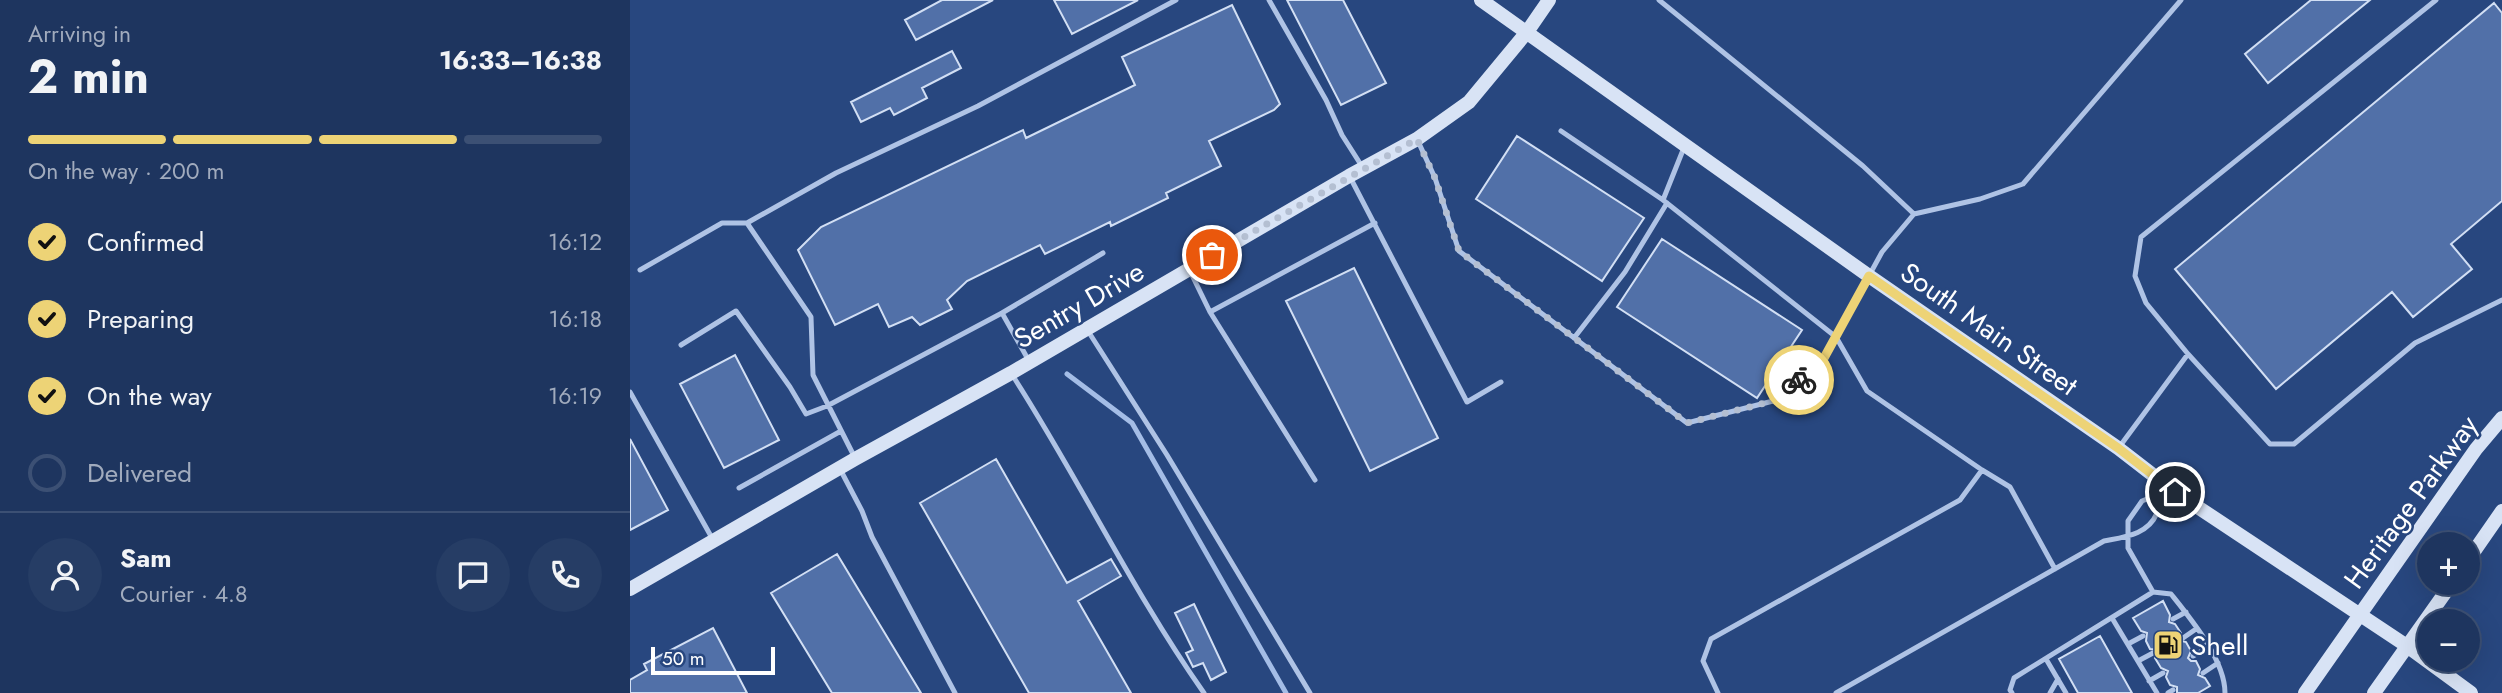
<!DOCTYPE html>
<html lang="en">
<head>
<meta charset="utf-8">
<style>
  :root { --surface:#1e355f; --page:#263d65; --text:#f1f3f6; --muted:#a1abbd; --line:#3c5074; --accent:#edd376 }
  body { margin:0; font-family:Jost,sans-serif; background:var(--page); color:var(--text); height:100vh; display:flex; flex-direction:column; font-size:26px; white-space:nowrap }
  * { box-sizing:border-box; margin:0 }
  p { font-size:23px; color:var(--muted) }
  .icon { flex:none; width:38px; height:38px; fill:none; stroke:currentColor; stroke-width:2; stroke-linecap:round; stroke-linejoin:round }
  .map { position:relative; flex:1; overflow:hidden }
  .drawer { display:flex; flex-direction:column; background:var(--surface); width:630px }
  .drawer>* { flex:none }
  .tools { position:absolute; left:1787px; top:532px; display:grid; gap:14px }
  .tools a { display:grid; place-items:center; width:63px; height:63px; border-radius:50%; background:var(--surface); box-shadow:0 7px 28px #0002,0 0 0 2px var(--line); font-size:35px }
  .scale { position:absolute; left:21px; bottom:18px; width:124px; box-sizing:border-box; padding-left:7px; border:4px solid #fff; border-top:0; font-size:19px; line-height:24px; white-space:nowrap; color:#fff; -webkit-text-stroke:5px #28477f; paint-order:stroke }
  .pin { position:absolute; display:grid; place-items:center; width:60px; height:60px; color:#fff; margin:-30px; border:4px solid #fff; border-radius:50%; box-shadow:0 2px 7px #0007 }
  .courier { position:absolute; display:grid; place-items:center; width:70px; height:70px; margin:-35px; border:5px solid #edd376; border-radius:50%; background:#fff; color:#222; box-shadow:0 2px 9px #0007 }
  .summary em { font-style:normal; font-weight:700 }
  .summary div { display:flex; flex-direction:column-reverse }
  .summary { display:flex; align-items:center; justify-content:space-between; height:119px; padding:0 28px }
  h1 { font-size:46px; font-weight:700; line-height:52px }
  .bar { display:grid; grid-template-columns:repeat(4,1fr); gap:10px 7px; align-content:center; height:84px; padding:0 28px }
  .bar i { height:9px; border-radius:5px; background:var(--line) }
  .bar .active { background:var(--accent) }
  .bar p { grid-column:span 4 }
  .line { display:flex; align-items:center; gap:18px; padding:0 28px; border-top:2px solid var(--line) }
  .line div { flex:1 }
  .round { display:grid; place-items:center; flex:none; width:74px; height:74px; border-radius:37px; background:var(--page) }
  ol { padding:0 28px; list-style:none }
  li { display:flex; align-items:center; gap:21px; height:77px }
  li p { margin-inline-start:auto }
  li .icon { padding:7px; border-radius:50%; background:var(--accent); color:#111; stroke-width:4 }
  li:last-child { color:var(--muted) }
  li i { width:38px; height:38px; border:4px solid var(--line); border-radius:50% }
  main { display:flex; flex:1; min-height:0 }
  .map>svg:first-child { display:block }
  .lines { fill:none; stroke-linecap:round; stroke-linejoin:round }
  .stream { stroke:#a4bde6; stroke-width:5 }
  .building { fill:#5170a8; stroke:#d2dff4; stroke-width:2 }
  .lane { stroke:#afc3e5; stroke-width:5 }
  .secondary { stroke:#d8e3f5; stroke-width:14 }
  .done { stroke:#b4bfd2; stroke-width:7; stroke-dasharray:0 12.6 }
  .route { stroke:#edd376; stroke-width:9 }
  .labels { text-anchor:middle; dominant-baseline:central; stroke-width:5; stroke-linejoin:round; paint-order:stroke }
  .street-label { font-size:28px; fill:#fff; stroke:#28477f }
  .poi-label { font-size:28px; fill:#fff; stroke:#28477f; text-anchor:start }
</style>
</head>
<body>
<main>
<section class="drawer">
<div class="summary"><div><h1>2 min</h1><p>Arriving in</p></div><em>16:33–16:38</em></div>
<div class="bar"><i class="active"></i><i class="active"></i><i class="active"></i><i></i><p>On the way · 200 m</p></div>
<ol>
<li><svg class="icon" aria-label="check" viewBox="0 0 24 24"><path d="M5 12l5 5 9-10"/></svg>Confirmed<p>16:12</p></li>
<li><svg class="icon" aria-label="check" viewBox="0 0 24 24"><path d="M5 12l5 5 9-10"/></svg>Preparing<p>16:18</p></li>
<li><svg class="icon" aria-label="check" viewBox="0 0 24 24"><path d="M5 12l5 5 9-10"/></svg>On the way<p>16:19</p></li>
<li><i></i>Delivered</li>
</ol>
<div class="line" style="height:126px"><a class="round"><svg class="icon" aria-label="person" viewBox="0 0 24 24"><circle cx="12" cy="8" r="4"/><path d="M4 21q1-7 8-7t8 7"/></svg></a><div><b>Sam</b><p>Courier · 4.8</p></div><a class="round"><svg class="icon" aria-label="chat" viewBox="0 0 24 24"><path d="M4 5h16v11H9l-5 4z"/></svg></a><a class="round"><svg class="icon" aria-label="phone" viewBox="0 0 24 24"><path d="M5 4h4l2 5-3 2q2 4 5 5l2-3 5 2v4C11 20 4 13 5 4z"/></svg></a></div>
</section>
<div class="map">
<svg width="1872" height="693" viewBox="0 0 1872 693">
  <rect width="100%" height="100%" fill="#28477f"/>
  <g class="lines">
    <!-- stream -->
    <path class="stream" d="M 437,374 L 502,423 L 656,693"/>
  </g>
  <!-- building -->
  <path class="building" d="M 312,0 L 363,0 L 286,40 L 275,20 Z
    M 424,0 L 508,0 L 442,34 Z
    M 657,0 L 713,0 L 756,83 L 711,105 Z
    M 1681,0 L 1740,0 L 1638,83 L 1615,54 Z
    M 1864,3 L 1872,13 L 1872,201 L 1821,244 L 1842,269 L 1783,317 L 1762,292 L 1646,389 L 1545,269 Z
    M 602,5 L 650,104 L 644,110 L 579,141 L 591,166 L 536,193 L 538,198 L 481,226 L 480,222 L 415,254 L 410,245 L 337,281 L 317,300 L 322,309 L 290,325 L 282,317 L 259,327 L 248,304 L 205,325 L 168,250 L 191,227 L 393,130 L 396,138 L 505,85 L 492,57 Z
    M 322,51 L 331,68 L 292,88 L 297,98 L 264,115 L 260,108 L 231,122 L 221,102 Z
    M 887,136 L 1014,218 L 972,281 L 846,199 Z
    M 1032,239 L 1172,330 L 1127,398 L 987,307 Z
    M 724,268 L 808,438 L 740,471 L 656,301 Z
    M 105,355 L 149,440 L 94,468 L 50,384 Z
    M 0,439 L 38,510 L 0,530 Z
    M 366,459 L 437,583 L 481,559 L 491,576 L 448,601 L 501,693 L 399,693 L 290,503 Z
    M 207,554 L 291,693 L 202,693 L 141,593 Z
    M 1533,601 L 1540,615 L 1539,622 L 1545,624 L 1551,633 L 1548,640 L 1556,642 L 1561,651 L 1558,658 L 1561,661 L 1566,661 L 1570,669 L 1568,675 L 1575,678 L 1580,686 L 1568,693 L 1547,693 L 1547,687 L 1540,685 L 1536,677 L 1538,671 L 1531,668 L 1525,658 L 1528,654 L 1527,650 L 1520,649 L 1516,641 L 1517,633 L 1511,631 L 1503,618 Z
    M 564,604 L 596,672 L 581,680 L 573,663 L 563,667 L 556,653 L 563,650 L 545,613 Z
    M 83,628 L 117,693 L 0,693 L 0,680 L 17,670 L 14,664 Z
    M 1470,636 L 1502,693 L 1448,693 L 1429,659 Z"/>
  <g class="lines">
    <!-- lane -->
    <path class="lane" d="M 639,0 L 696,100 L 712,135 L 733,168
      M 1029,0 L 1233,166 L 1284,214
      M 931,131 L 1033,200
      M 787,139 L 805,178 L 829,251 L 1057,423 L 1147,400 L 1194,358 L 1252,252 L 1284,214 L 1350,199 L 1393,184 L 1551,0
      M 1055,145 L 1033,200 L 1206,337 L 1237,391 L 1352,470 L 1330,500 L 1081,639 L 1073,661 L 1088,693
      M 721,179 L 837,402 L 871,382
      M 10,270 L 92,223 L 117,223
      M 560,271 L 580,312 L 685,480
      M 580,312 L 745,223
      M 372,313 L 473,253
      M 458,331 L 537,455 L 680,693
      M 944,338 L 995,272 L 1037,203
      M 51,345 L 106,311 L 160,387 L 176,414 L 197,406 L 372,313 L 399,361
      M 1558,354 L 1516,303 L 1505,276 L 1511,237 L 1806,0
      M 381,373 C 449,478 502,591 574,693
      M 0,392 L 82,538
      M 1490,446 L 1558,354 L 1640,444 L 1664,444 L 1785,343 L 1872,300
      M 225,458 L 183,375 L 181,317 L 117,223 L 206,173 L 348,106 L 546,0
      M 210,469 L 232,511 L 242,537 L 325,693
      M 1352,470 L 1380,487 L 1425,569
      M 109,488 L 211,431
      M 1523,592 L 1498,548 L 1498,521 L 1512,501 L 1527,495
      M 1482,618 L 1527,693
      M 1543,619 L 1556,612
      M 1553,638 L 1566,629
      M 1498,644 L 1513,636
      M 1563,656 L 1579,647
      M 1416,659 L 1436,693
      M 1508,661 L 1523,653
      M 1573,673 L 1588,663
      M 1519,681 L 1533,673
      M 1206,693 L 1474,541 C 1494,537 1518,535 1527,513 C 1531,503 1525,499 1533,486
      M 1382,693 L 1380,690 L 1384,678 L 1523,592 L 1541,594 C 1561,619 1595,660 1595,693
      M 1420,693 L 1428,679
      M 1538,693 L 1543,690"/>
    <!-- secondary -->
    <path class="secondary" d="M 851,0 L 1239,276 L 1488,448 L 1545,492 L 1777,646 L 1841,693
      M 1838,560 L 1872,511
      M 0,589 L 225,459 L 381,373 L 719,176 L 787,139 L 839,102 L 897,32 L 919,0
      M 1675,693 L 1846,449 L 1872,418
      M 1744,693 L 1822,583"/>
  </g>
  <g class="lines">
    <!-- done -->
    <path class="done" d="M 582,255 L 787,139 L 805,178 L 829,251 L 1057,423 L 1147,400 L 1169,380"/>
    <!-- route -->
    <path class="route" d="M 1169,380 L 1194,358 L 1239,276 L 1488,448 L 1545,492"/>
  </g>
  <!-- icons -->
  <defs>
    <g id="fuel-square" transform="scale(1.575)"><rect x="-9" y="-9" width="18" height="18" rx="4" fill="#edd376" stroke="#28477f"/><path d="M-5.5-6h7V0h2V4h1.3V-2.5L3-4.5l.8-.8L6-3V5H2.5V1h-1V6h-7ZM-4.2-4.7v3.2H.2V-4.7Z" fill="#111"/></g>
  </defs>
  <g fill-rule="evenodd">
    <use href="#fuel-square" x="1538" y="645"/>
  </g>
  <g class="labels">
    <!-- street labels -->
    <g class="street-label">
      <text transform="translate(449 305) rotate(-30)">Sentry Drive</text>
      <text transform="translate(1359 329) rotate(35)">South Main Street</text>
      <text transform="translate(1781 502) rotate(-54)">Heritage Parkway</text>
    </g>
    <!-- poi labels -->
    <g class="poi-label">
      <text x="1561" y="645">Shell</text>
    </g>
  </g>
</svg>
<div class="tools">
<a>+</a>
<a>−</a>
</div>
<div class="scale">50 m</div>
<div class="pin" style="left:582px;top:255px;background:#ea580c"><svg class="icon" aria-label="bag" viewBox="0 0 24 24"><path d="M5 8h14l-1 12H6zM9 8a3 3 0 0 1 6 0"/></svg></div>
<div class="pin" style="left:1545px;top:492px;background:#1f2937"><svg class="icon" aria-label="home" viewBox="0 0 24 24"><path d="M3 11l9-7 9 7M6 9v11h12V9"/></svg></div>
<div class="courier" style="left:1169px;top:380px"><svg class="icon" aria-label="bike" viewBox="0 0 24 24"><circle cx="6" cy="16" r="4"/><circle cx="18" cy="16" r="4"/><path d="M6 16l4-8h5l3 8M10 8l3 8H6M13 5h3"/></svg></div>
</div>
</main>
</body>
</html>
